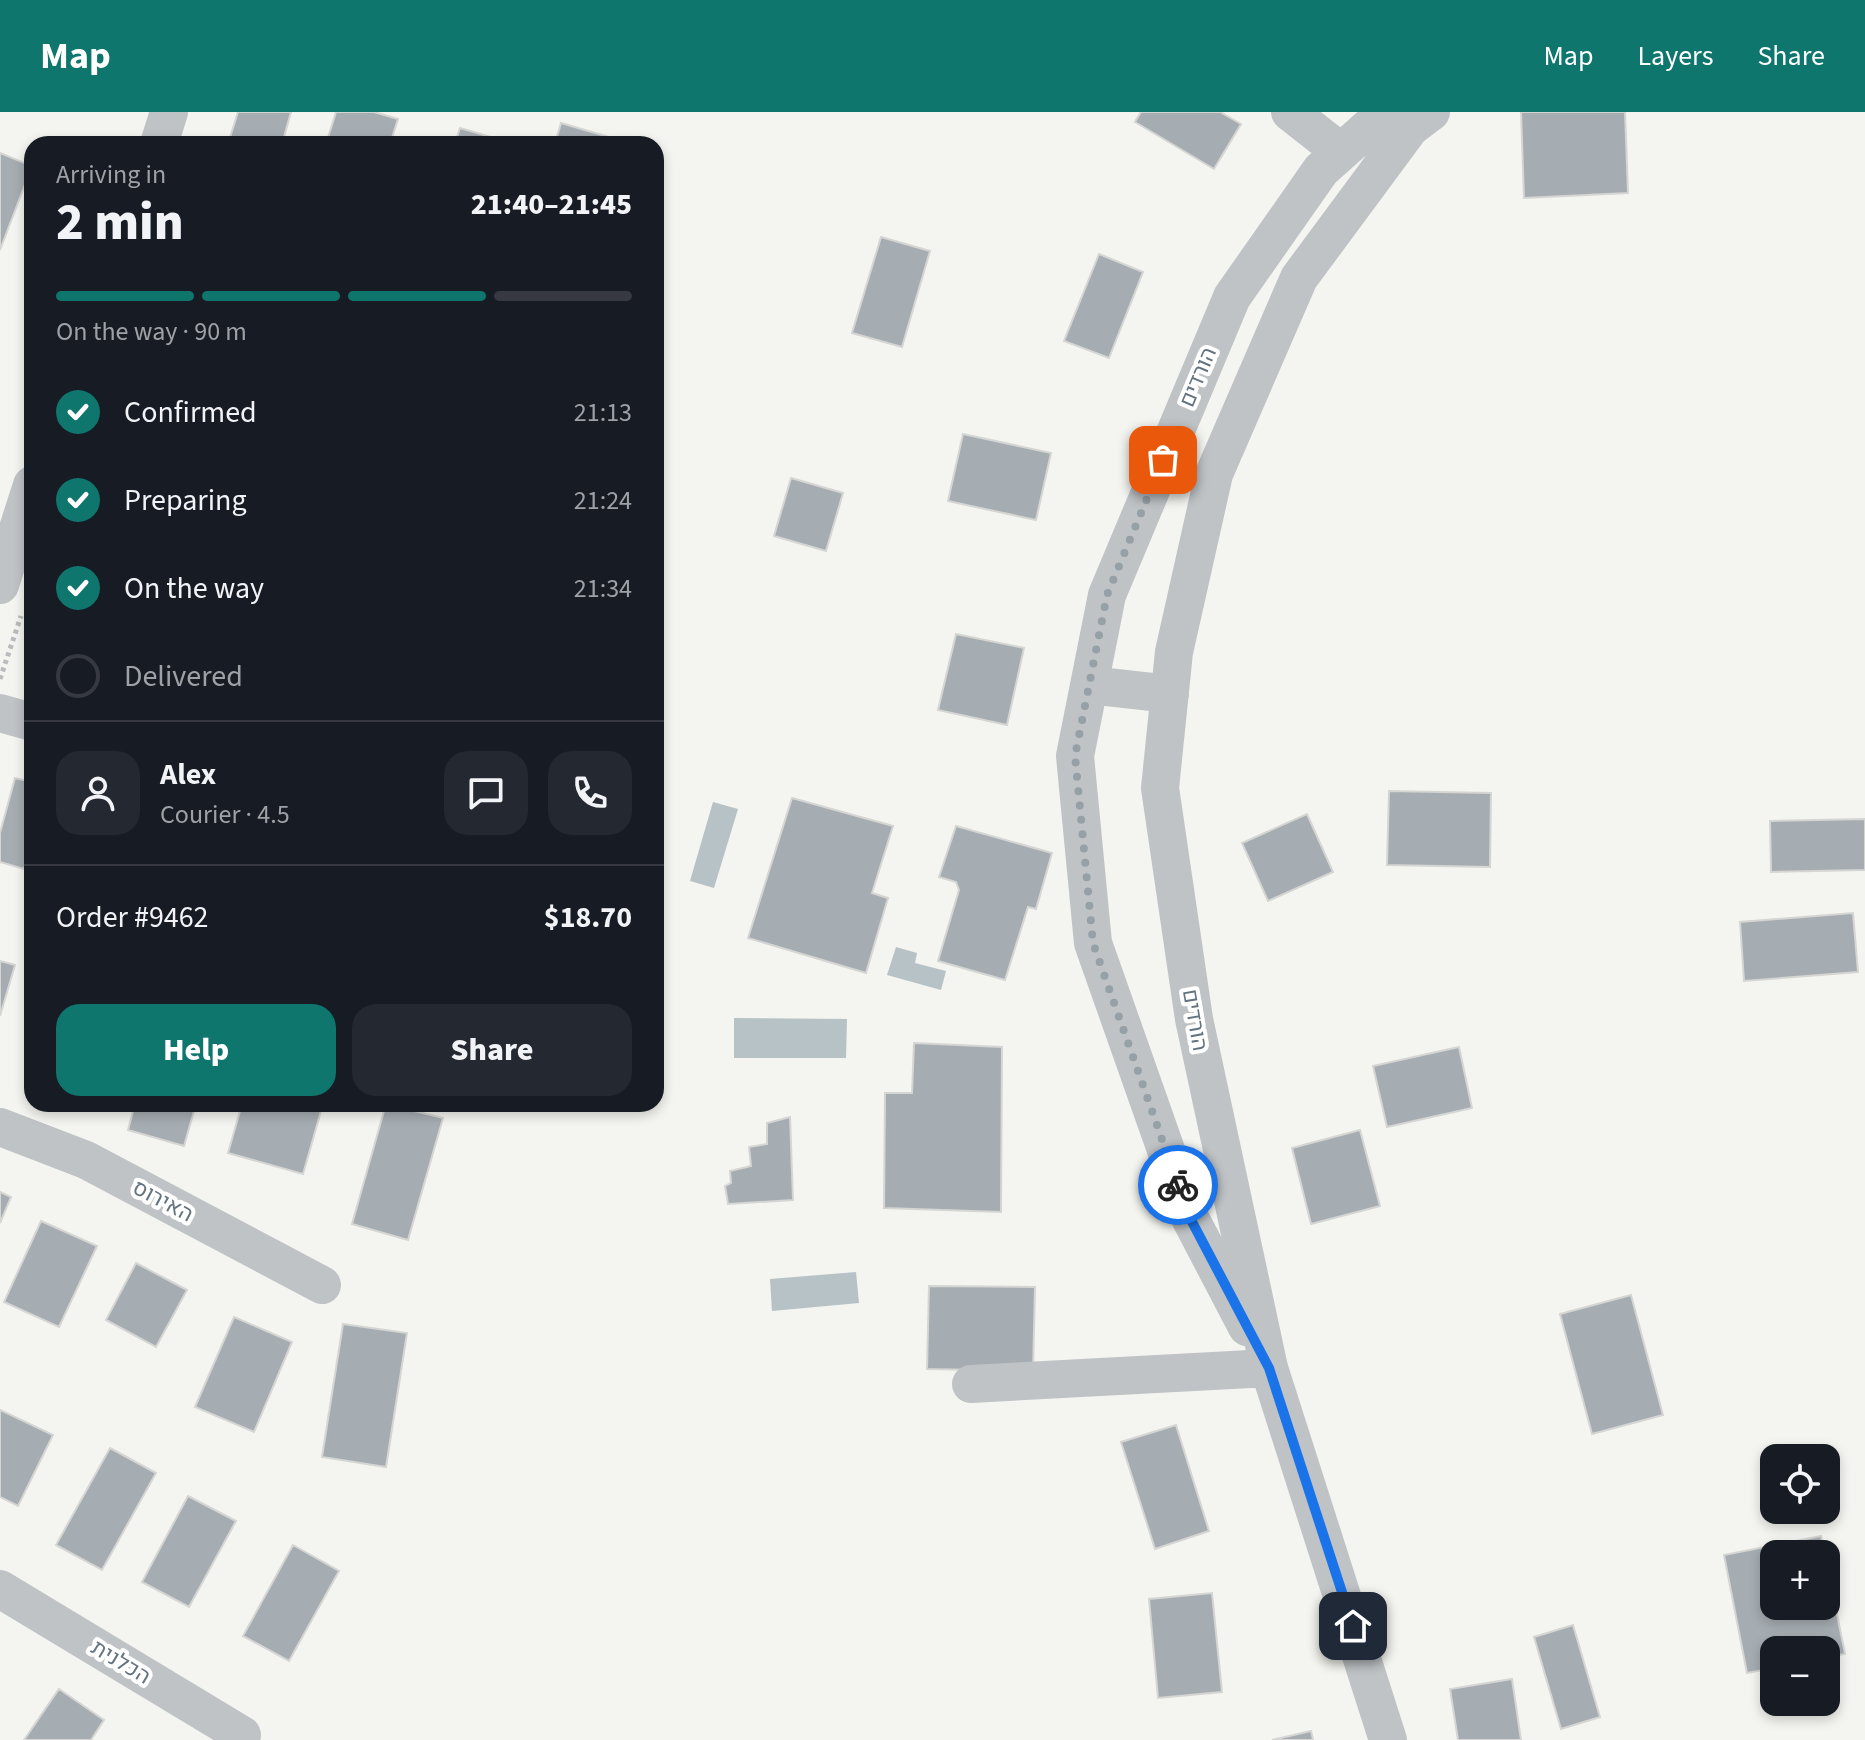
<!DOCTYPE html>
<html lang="en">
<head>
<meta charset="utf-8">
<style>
  :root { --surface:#171b24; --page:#242831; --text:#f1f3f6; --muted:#9ea1a6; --line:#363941; --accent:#0f766e }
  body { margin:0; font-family:"Source Sans 3",Heebo,sans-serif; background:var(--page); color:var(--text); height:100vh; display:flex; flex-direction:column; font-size:30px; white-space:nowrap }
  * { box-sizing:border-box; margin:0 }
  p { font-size:26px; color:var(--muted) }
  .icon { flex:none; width:44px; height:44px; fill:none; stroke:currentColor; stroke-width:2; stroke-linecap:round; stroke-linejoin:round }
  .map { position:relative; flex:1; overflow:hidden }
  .drawer { position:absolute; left:24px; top:24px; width:640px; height:976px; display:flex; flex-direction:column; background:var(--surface); border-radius:24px; box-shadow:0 4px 12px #0003 }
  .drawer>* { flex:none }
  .fabs { position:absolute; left:1760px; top:1332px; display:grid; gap:16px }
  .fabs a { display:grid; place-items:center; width:80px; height:80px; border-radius:16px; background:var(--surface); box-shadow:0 4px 12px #0003; font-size:40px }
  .pin { position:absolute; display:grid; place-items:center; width:68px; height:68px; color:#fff; margin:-34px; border-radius:16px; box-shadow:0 4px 12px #0006 }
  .courier { position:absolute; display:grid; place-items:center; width:80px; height:80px; margin:-40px; border:6px solid #1a73e8; border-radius:50%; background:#fff; color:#222; box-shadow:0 2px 10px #0007 }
  .head em { font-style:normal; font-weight:800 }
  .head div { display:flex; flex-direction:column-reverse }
  .head { display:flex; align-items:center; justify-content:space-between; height:136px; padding:0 32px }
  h1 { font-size:52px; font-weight:800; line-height:60px }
  .bar { display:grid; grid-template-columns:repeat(4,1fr); gap:12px 8px; align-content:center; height:96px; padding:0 32px }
  .bar i { height:10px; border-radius:6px; background:var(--line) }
  .bar .selected { background:var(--accent) }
  .bar p { grid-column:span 4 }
  .line { display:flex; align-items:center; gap:20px; padding:0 32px; border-top:2px solid var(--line) }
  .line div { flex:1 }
  .round { display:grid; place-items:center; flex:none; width:84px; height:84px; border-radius:24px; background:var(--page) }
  ol { padding:0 32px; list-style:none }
  li { display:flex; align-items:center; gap:24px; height:88px }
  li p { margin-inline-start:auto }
  li .icon { padding:8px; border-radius:50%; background:var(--accent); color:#fff; stroke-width:4 }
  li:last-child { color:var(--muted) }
  li i { width:44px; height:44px; border:4px solid var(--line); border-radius:50% }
  .action { display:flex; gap:16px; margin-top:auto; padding:16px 32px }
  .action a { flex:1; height:92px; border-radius:24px; background:var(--accent); color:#fff; font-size:32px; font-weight:800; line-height:92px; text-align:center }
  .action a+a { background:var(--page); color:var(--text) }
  header { display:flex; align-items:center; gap:48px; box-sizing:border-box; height:112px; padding:0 40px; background:var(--accent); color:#fff }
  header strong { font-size:38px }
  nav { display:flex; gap:44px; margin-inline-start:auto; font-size:28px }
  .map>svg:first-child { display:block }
  .water { fill:#b6c2c6 }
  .building { fill:#a6adb2; stroke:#d5d5d3; stroke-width:2 }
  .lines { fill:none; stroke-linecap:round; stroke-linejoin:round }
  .path { stroke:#b9bbbd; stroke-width:5; stroke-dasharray:4 4; stroke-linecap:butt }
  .minor { stroke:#bfc3c6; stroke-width:38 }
  .done { stroke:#96a0a7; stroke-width:8; stroke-dasharray:0 14.4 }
  .route { stroke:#1a73e8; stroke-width:10 }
  .labels { text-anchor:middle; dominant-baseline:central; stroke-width:8; stroke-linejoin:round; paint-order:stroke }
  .street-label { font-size:22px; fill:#647380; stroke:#fff }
</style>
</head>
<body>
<header>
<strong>Map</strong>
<nav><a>Map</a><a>Layers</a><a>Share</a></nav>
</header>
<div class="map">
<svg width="1865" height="1628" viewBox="0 0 1865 1628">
  <rect width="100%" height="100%" fill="#f4f4f0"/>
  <!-- water -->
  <path class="water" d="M 713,690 L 738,697 L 714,776 L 690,769 Z
    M 896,835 L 917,841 L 915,851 L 946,859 L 941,878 L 887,863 Z
    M 734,906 L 847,907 L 846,946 L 734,946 Z
    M 856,1160 L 859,1191 L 772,1199 L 770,1167 Z"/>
  <!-- building -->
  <path class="building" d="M 238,0 L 291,0 L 282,32 L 228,32 Z
    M 336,0 L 374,0 L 398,7 L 390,32 L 326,32 Z
    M 1141,0 L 1220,0 L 1241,12 L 1214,57 L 1135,10 Z
    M 1521,0 L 1625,0 L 1628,81 L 1524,86 Z
    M 561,11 L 612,26 L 610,32 L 555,32 Z
    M 460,16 L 511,31 L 510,32 L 455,32 Z
    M 0,41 L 32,54 L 0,138 Z
    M 881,125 L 930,139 L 902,235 L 852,221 Z
    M 1099,142 L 1143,160 L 1109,246 L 1064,229 Z
    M 963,322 L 1051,341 L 1036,408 L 948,389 Z
    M 791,366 L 843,381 L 826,439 L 774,424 Z
    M 956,522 L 1024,536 L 1007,613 L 938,598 Z
    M 15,666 L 32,670 L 32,728 L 24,757 L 0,750 L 0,721 Z
    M 1389,679 L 1491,681 L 1490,755 L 1387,753 Z
    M 792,686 L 893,714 L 872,781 L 888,786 L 866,861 L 748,826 Z
    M 1307,702 L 1333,760 L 1268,789 L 1242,731 Z
    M 1865,707 L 1865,758 L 1771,760 L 1770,709 Z
    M 956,714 L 1052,741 L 1036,797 L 1028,795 L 1005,868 L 938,849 L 959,778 L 956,770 L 939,765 Z
    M 1853,801 L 1858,860 L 1744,869 L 1740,810 Z
    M 0,849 L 15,853 L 0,904 Z
    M 914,931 L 1002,935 L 1001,1100 L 884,1096 L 885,981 L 912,981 Z
    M 1459,935 L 1472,996 L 1387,1015 L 1373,954 Z
    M 135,992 L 196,992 L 184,1034 L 128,1018 Z
    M 242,992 L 323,992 L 303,1062 L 228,1041 Z
    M 386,992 L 443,1006 L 408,1128 L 352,1112 Z
    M 790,1005 L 793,1088 L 728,1092 L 725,1074 L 731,1071 L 730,1059 L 751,1054 L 749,1035 L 767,1032 L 767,1011 Z
    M 1360,1018 L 1380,1094 L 1311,1112 L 1292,1036 Z
    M 0,1080 L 11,1085 L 0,1111 Z
    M 41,1109 L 97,1134 L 59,1215 L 4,1190 Z
    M 136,1151 L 187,1178 L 156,1235 L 106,1208 Z
    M 929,1174 L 1035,1175 L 1033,1259 L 927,1257 Z
    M 1631,1183 L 1663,1303 L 1592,1322 L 1560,1202 Z
    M 234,1205 L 292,1230 L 254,1320 L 195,1295 Z
    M 343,1212 L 407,1221 L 386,1355 L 322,1345 Z
    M 0,1298 L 53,1323 L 18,1394 L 0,1385 Z
    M 1176,1313 L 1209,1419 L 1155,1437 L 1121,1330 Z
    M 110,1336 L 156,1361 L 102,1458 L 56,1433 Z
    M 188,1384 L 236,1409 L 189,1495 L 142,1470 Z
    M 1821,1424 L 1825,1442 L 1774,1442 L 1774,1494 L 1826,1494 L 1826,1447 L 1845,1542 L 1826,1545 L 1826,1538 L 1774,1538 L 1774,1556 L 1747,1561 L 1724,1443 Z
    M 293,1433 L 339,1459 L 289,1549 L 243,1524 Z
    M 1212,1481 L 1222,1580 L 1158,1586 L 1149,1487 Z
    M 1573,1513 L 1600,1605 L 1561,1617 L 1534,1525 Z
    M 1512,1567 L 1521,1628 L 1458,1628 L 1450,1577 Z
    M 59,1577 L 104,1608 L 91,1628 L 24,1628 Z
    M 1311,1619 L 1313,1628 L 1272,1628 Z"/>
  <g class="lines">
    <!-- path -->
    <path class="path" d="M 0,567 L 21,504"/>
    <!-- minor -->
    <path class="minor" d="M 1290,0 L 1341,40
      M 159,32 L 169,0
      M 0,473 L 32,373
      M 1089,573 L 1170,582
      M 0,601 L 32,610
      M 0,1015 L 86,1048 L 322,1173
      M 1247,1215 L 1190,1106 L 1093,831 L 1075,644 L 1107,483 L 1232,185 L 1321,58 L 1386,0
      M 971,1272 L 1269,1256
      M 0,1477 L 242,1623
      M 1388,1628 L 1269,1256 L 1194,907 L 1160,676 L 1174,540 L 1214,362 L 1299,166 L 1410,16 L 1431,0"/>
  </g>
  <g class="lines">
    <!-- done -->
    <path class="done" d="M 1163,348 L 1107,483 L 1075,644 L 1093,831 L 1178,1073"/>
    <!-- route -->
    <path class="route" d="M 1178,1073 L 1190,1106 L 1269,1256 L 1353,1514"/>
  </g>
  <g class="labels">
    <!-- street labels -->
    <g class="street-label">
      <text transform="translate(1198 265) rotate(-67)">הורדים</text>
      <text transform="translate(1195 908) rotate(80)">הורדים</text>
      <text transform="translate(163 1089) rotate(28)">האירוס</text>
      <text transform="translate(121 1550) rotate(31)">הכלנית</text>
    </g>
  </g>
</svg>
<div class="fabs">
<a><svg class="icon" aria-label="locate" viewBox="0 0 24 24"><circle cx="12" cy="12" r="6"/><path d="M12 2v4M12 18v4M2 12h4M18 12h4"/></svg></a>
<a>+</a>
<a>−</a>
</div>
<div class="pin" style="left:1163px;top:348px;background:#ea580c"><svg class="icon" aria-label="bag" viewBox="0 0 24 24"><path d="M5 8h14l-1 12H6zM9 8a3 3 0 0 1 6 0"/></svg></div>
<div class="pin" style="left:1353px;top:1514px;background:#1f2937"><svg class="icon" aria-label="home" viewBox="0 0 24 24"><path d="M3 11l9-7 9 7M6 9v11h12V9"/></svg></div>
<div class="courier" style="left:1178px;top:1073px"><svg class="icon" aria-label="bike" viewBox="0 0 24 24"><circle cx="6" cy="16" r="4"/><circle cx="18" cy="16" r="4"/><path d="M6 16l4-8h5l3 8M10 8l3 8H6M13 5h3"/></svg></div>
<section class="drawer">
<div class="head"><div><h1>2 min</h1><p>Arriving in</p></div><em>21:40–21:45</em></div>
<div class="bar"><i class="selected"></i><i class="selected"></i><i class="selected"></i><i></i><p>On the way · 90 m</p></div>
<ol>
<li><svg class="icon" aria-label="check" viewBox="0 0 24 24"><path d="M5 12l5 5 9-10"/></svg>Confirmed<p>21:13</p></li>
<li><svg class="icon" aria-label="check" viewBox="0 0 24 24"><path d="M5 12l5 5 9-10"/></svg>Preparing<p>21:24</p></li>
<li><svg class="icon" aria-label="check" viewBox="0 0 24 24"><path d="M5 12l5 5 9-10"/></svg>On the way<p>21:34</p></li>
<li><i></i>Delivered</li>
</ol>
<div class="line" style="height:144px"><a class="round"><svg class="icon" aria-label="person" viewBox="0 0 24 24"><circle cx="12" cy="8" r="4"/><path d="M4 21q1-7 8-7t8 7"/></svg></a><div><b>Alex</b><p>Courier · 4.5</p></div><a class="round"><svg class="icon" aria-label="chat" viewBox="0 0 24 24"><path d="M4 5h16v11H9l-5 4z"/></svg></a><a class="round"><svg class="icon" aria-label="phone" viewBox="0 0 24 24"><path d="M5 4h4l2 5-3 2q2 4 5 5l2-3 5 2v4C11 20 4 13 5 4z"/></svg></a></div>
<div class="line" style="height:104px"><div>Order #9462</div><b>$18.70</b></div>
<div class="action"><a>Help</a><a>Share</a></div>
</section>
</div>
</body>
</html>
